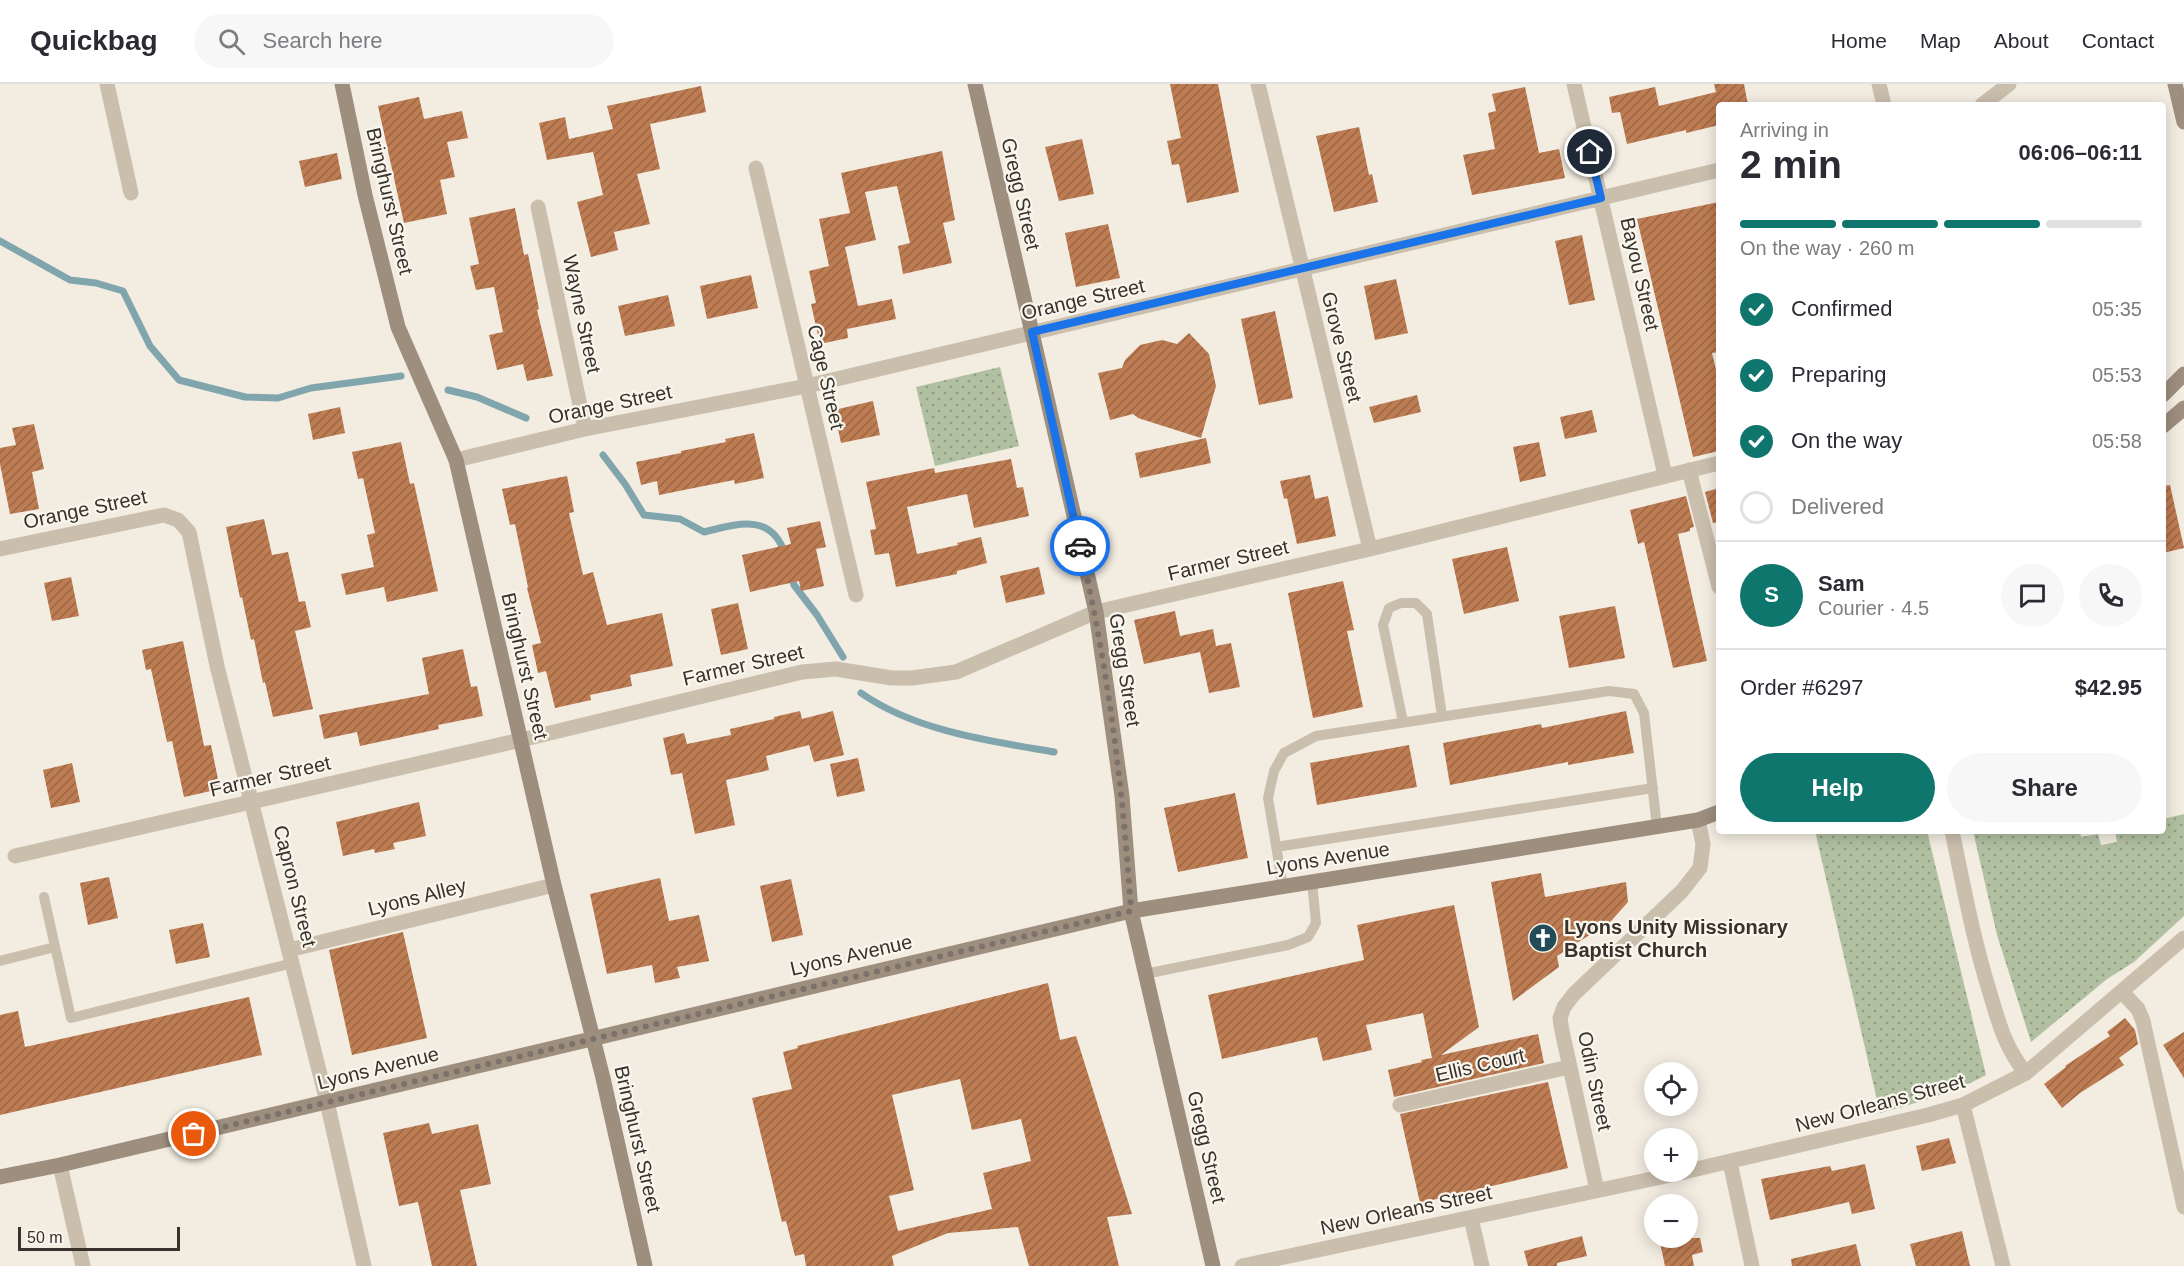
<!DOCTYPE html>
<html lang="en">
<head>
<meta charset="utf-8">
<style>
  :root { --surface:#fff; --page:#f7f7f7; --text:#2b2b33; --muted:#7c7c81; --line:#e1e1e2; --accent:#0f766e }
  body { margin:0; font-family:Arial,sans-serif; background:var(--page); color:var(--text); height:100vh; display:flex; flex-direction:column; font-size:22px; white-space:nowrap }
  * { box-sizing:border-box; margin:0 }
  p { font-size:20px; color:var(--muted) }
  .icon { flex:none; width:33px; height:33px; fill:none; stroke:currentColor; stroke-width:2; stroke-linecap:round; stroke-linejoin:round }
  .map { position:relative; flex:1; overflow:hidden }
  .details { position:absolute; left:1716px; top:18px; width:450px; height:732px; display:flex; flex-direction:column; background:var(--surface); border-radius:6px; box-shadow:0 3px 15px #0003 }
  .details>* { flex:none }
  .buttons { position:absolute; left:1644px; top:978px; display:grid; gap:12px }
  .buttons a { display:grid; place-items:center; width:54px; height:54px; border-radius:50%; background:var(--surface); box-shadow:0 3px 15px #0003; font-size:30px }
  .scale { position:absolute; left:18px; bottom:15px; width:162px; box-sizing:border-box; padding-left:6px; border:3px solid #39312b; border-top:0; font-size:16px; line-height:21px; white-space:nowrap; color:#39312b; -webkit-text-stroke:4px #f9f6ed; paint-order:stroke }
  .pin { position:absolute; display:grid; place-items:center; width:51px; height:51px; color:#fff; margin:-26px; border:3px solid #fff; border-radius:50%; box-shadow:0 2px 6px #0007 }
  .courier { position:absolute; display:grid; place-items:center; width:60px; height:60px; margin:-30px; border:4px solid #1a73e8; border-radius:50%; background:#fff; color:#222; box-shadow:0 2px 8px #0007 }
  .head em { font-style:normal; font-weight:600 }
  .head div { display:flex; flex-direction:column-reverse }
  .head { display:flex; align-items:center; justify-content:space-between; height:102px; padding:0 24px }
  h1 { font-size:39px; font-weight:600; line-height:45px }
  .bar { display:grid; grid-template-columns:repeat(4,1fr); gap:9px 6px; align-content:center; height:72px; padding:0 24px }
  .bar i { height:8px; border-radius:4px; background:var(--line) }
  .bar .on { background:var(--accent) }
  .bar p { grid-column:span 4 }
  .line { display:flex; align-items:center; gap:15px; padding:0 24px; border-top:2px solid var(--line) }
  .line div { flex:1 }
  .round { display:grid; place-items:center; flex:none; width:63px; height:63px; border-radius:32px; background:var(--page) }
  ol { padding:0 24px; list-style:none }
  li { display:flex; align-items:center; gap:18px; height:66px }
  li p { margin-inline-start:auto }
  li .icon { padding:6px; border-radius:50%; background:var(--accent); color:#fff; stroke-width:4 }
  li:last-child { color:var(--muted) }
  li i { width:33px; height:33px; border:3px solid var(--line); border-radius:50% }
  .primary-button { display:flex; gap:12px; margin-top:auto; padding:12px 24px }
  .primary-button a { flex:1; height:69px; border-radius:36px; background:var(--accent); color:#fff; font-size:24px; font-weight:600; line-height:69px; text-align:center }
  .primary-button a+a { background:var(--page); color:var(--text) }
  header { display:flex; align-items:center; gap:36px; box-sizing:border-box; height:84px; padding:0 30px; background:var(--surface); border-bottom:2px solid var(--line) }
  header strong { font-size:28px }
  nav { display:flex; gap:33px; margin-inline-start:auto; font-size:21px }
  .search { width:420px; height:54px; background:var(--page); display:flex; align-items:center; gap:15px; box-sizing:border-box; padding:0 21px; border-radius:33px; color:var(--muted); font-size:22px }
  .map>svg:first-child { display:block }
  .grass { fill:url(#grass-dots) }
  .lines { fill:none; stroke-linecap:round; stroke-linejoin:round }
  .stream { stroke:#81a5ad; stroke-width:7 }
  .building { fill:url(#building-hatch); fill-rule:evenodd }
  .lane { stroke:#cabead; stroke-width:10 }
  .street { stroke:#cabead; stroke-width:15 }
  .secondary { stroke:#9d8e7e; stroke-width:15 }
  .done { stroke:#7a726b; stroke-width:6; stroke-dasharray:0 10.8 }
  .route { stroke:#1a73e8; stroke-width:8 }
  .labels { text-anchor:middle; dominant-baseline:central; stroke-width:4.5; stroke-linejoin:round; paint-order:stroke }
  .street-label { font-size:20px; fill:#39312b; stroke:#f9f6ed }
  .poi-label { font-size:20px; font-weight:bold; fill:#39312b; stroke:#f9f6ed; text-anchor:start }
</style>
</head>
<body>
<header>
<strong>Quickbag</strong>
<div class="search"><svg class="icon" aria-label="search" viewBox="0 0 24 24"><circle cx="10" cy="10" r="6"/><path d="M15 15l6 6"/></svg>Search here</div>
<nav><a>Home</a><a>Map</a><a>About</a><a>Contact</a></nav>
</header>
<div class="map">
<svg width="2184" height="1182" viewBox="0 0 2184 1182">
  <defs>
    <pattern id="grass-dots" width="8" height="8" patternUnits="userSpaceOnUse" patternTransform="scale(1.5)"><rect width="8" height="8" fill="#b1c0a1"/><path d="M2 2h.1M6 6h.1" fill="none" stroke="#919d83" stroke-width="1.8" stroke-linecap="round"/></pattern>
    <pattern id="building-hatch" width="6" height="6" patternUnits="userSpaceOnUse" patternTransform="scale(1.5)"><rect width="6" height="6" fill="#be7c53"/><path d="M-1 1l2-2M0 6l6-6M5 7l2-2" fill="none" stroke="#9b6645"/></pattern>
  </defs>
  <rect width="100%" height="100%" fill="#f2ece1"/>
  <!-- grass -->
  <path class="grass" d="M 1000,283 L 1019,362 L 935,382 L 916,303 Z
    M 2184,730 L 2184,832 L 2134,878 L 2107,895 L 2031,958 L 1997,851 L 1973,747 L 2080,747 L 2081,753 L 2098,750 L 2101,761 L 2117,758 L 2115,747 L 2163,747 L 2163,735 Z
    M 1815,747 L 1927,747 L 1986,991 C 1953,1009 1916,1019 1880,1029 Z"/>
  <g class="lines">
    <!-- stream -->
    <path class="stream" d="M 0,157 L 70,196 L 96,199 L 123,207 L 150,262 L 179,296 L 245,313 L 278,314 L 311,304 L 401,292
      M 448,306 L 477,313 L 526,334
      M 603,371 L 625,400 L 644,431 L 680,435 L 704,448 C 737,440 771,428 785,470
      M 791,490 L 794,501 L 817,531 L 843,573
      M 861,609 C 915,647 990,657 1054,668"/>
  </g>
  <!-- building -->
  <path class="building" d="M 1170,0 L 1218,0 L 1239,108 L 1187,119 L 1179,80 L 1172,81 L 1167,57 L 1181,54 Z
    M 1714,0 L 1744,0 L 1748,21 L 1719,21 L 1719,41 L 1686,49 L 1686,46 L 1627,60 L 1620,28 L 1612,29 L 1609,13 L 1655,3 L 1659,22 L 1716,8 Z
    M 701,2 L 706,28 L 650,40 L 660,85 L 637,90 L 650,140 L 614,148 L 618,166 L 591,173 L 577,118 L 603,111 L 593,68 L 547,76 L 539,39 L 565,33 L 569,55 L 613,45 L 607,22 Z
    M 1525,3 L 1539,69 L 1559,65 L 1565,94 L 1472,111 L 1463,71 L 1495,65 L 1488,29 L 1496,27 L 1492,10 Z
    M 419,13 L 424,35 L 462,27 L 468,54 L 447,58 L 455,93 L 440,96 L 447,130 L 404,139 L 378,22 Z
    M 1359,43 L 1369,91 L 1372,90 L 1378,118 L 1334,128 L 1316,52 Z
    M 1082,55 L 1094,110 L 1059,117 L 1045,63 Z
    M 942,67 L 955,136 L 943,139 L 952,179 L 903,190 L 898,162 L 910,159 L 897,102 L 865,108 L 876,156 L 845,163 L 858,222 L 892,215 L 896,235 L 847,245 L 848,254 L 820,260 L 811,220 L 816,219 L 809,187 L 829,182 L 819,135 L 850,129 L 841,89 Z
    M 337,69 L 342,95 L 305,103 L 299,77 Z
    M 1719,118 L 1719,268 L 1712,269 L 1719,298 L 1719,367 L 1693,373 L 1637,135 Z
    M 515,124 L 524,171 L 528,170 L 539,225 L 537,226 L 553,292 L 527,297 L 523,280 L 497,286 L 489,251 L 503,248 L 494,203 L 476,206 L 470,182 L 479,180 L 469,134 Z
    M 1108,140 L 1120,194 L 1076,203 L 1065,149 Z
    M 1582,151 L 1595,216 L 1569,221 L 1555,157 Z
    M 751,191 L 758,224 L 707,235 L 700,202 Z
    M 1396,195 L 1408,249 L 1375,256 L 1364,202 Z
    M 668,211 L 675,242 L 625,252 L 618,222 Z
    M 1275,227 L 1293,314 L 1259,321 L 1241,235 Z
    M 1189,249 L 1209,270 L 1216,302 L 1201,354 L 1138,334 L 1133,330 L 1110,336 L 1098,289 L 1122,284 L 1125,276 L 1140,261 L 1162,256 L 1177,260 Z
    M 1417,311 L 1421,328 L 1374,339 L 1369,323 Z
    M 873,317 L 880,351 L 841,359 L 834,326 Z
    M 340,323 L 345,349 L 313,356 L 308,330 Z
    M 1592,326 L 1597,348 L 1565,355 L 1560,333 Z
    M 34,340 L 44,385 L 32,388 L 39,425 L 10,430 L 0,380 L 0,364 L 16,361 L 12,344 Z
    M 754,349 L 764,394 L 735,400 L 734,396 L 659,411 L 657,397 L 641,401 L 636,378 L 681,369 L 681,367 L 726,358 L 725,355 Z
    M 1206,354 L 1211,379 L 1140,394 L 1135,369 Z
    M 401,358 L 410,400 L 414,399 L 438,507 L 387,518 L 384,503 L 346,511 L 341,490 L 374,483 L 367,451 L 375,449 L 363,394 L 358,395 L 352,368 Z
    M 1539,358 L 1546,392 L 1520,398 L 1513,363 Z
    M 1011,375 L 1017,404 L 1023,403 L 1029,432 L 974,444 L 967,410 L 907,423 L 917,470 L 958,461 L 957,459 L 981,453 L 987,479 L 957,487 L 957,490 L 896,503 L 889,469 L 875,471 L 870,446 L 876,445 L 866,398 L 934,384 L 935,389 Z
    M 1310,391 L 1315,415 L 1328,412 L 1336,452 L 1297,460 L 1287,414 L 1284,415 L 1280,397 Z
    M 567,392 L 574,428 L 569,429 L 583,491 L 593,488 L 607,541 L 662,529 L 673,582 L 630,591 L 632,602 L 590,611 L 591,616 L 555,624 L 546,587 L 538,589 L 532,561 L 541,559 L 527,504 L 528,503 L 515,440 L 510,441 L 502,405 Z
    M 2170,401 L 2184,464 L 2163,469 L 2163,402 Z
    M 1719,404 L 1719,438 L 1713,439 L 1705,408 Z
    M 1686,412 L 1694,443 L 1690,444 L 1690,447 L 1678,450 L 1707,577 L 1673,584 L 1644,458 L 1638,460 L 1630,426 Z
    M 264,435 L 272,471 L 288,468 L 299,518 L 305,517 L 311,543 L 295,547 L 313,625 L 273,633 L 265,598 L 263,599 L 254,555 L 251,556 L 242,513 L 240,514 L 226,443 Z
    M 820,437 L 826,463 L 816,465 L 824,502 L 801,507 L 799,497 L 750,508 L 742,471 L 791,460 L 787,444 Z
    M 1507,463 L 1519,517 L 1464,530 L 1452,475 Z
    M 1039,483 L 1045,510 L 1006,519 L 1000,492 Z
    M 71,493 L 79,532 L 52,537 L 44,499 Z
    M 1343,497 L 1354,546 L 1347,547 L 1363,623 L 1313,634 L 1288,509 Z
    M 738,519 L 748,565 L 721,571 L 711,525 Z
    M 1615,522 L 1625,574 L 1569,584 L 1559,532 Z
    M 1175,527 L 1180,552 L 1213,545 L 1216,562 L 1231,559 L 1240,603 L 1209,609 L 1200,568 L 1144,580 L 1134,536 Z
    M 183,557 L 204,662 L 211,661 L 220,705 L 184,713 L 172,657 L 167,658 L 151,585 L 146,586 L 142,566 Z
    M 463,565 L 471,603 L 477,602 L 483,632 L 438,641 L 439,645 L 360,662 L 357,648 L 324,655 L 319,631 L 429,610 L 422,574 Z
    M 800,627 L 802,635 L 833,627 L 844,671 L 814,678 L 809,661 L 766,672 L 769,686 L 726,696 L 735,741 L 695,750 L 682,689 L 671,691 L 663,654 L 684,649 L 687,660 L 731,651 L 730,645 L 774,635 L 774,633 Z
    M 1626,627 L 1634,669 L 1568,681 L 1568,678 L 1450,701 L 1443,659 L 1541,640 L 1542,644 Z
    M 1409,661 L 1417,703 L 1317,721 L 1310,679 Z
    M 858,674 L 865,707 L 837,713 L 830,680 Z
    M 72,679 L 80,718 L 51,724 L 43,686 Z
    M 1235,709 L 1248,774 L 1178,788 L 1164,724 Z
    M 419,718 L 426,752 L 393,759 L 395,765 L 375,769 L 374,765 L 343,772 L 336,738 Z
    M 1541,789 L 1545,813 L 1626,798 L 1628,818 L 1611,837 L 1557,872 L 1559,883 L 1513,917 L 1491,798 Z
    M 109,793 L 118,834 L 88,841 L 80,799 Z
    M 660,794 L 669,837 L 699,831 L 709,877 L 677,883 L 680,894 L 655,899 L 652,881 L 607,890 L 590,810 Z
    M 791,795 L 803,851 L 772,858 L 760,802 Z
    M 1454,821 L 1479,943 L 1441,971 L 1538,950 L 1544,979 L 1394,1013 L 1388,986 L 1422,978 L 1421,976 L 1432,974 L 1423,929 L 1366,941 L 1372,966 L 1323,977 L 1317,953 L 1222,975 L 1208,911 L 1364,876 L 1357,841 Z
    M 203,839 L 210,873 L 176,880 L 169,846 Z
    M 403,848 L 427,954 L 352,971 L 329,866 Z
    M 1048,899 L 1060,956 L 1076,952 L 1132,1130 L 1107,1133 L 1119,1182 L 1029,1182 L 1018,1143 L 948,1149 L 892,1172 L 894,1182 L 806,1182 L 804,1170 L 795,1172 L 786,1137 L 782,1138 L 752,1014 L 792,1005 L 783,968 L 798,964 L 797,962 ZM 960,995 L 972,1046 L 1021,1035 L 1031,1077 L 983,1089 L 992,1125 L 898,1147 L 889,1112 L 914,1106 L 892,1011 Z
    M 249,913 L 262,971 L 0,1031 L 0,931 L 18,927 L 25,963 Z
    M 2125,934 L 2135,946 L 2138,960 L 2119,974 L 2124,981 L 2080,1009 L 2062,1024 L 2044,1000 L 2066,983 L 2065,982 L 2110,952 L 2107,948 Z
    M 2184,948 L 2184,994 L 2163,961 Z
    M 1548,998 L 1568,1084 L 1420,1119 L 1400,1030 Z
    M 429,1039 L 432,1050 L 478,1040 L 491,1100 L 460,1106 L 477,1182 L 432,1182 L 418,1118 L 399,1122 L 383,1049 Z
    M 1949,1054 L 1956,1079 L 1922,1087 L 1916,1062 Z
    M 1865,1080 L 1875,1125 L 1852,1130 L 1849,1118 L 1770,1136 L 1761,1095 L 1830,1082 L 1832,1087 Z
    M 1962,1147 L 1970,1182 L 1916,1182 L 1910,1160 Z
    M 1582,1152 L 1587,1172 L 1557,1179 L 1557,1182 L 1528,1182 L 1524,1167 Z
    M 1659,1154 L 1700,1154 L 1703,1168 L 1692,1171 L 1694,1182 L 1665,1182 Z
    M 1856,1160 L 1861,1182 L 1792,1182 L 1791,1175 Z"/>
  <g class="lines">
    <!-- lane -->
    <path class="lane" d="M 1403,638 L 1383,541 L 1389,524 L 1401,519 L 1416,519 L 1427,530 L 1442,632
      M 1276,763 L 1653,704
      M 1283,803 L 1268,714 L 1274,687 L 1284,669 L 1316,652 L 1609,607 L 1634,610 L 1644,629 L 1657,743
      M 44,813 L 71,934 L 293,879
      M 0,877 L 55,863
      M 1145,890 L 1288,861 L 1308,853 L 1316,839 L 1312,798"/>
    <!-- street -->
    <path class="street" d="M 107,0 L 131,109
      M 1258,0 L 1370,465
      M 1574,0 L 1665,391
      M 1879,0 L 1884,21
      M 1982,21 L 2009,0
      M 756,84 L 856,511
      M 538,123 L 585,345
      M 456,376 L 585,345 L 807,302 L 1719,86
      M 1689,386 L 1719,503
      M 0,465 L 164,431 L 178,436 L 189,448 L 217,582 L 327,1018 L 364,1182
      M 1952,747 C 1963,800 1973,854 1989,906 C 1998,936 2005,965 2026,989
      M 15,772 L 521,656 L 802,588 L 836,585 L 892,594 L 912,594 L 956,588 L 1096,528 L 1370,465 L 1719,379
      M 289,866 L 554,801
      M 2122,908 L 2138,925 L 2143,937 L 2184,1123
      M 1400,1021 L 1569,983
      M 1963,1021 L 2003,1182
      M 1730,1078 L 1752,1182
      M 60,1081 L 83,1182
      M 1688,1087 L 1928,1031 L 1963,1021 L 2026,989 L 2184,854
      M 1597,1106 L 1562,947 L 1560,934 L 1564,923 L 1574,910 L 1682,807 L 1700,784 L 1703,760 L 1698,736
      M 1471,1134 L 1482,1182
      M 1242,1182 L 1685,1088"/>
    <!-- secondary -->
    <path class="secondary" d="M 342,0 L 365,111 L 398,243 L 456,376 L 554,801 L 603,994 L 645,1182
      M 975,0 L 1096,528 L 1122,712 L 1131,827 L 1213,1182
      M 2175,0 L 2184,38
      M 2163,311 L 2184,290
      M 2163,342 L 2184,324
      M 0,1093 L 60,1081 L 1131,827 L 1698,736 L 1719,728"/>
  </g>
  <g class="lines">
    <!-- done -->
    <path class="done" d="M 194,1050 L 1131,827 C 1123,705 1108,582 1080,462"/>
    <!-- route -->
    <path class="route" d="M 1080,462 L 1032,248 L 1601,114 L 1590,68"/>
  </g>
  <!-- icons -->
  <defs>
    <g id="church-disc" transform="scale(1.5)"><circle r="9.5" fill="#234c58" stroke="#f9f6ed"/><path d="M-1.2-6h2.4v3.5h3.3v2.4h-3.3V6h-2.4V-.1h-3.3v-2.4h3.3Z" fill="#fff"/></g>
  </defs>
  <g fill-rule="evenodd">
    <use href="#church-disc" x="1543" y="854"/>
  </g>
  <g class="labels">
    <!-- street labels -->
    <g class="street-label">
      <text transform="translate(1021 110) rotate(77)">Gregg Street</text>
      <text transform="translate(390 117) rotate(77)">Bringhurst Street</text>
      <text transform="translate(1640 190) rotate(77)">Bayou Street</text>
      <text transform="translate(1083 215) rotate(-13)">Orange Street</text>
      <text transform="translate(582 230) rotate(78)">Wayne Street</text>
      <text transform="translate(1342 263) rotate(76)">Grove Street</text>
      <text transform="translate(826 293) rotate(77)">Cage Street</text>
      <text transform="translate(610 320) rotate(-12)">Orange Street</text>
      <text transform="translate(85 425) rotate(-12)">Orange Street</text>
      <text transform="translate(1228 476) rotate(-13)">Farmer Street</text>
      <text transform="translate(743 581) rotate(-13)">Farmer Street</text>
      <text transform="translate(525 582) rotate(77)">Bringhurst Street</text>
      <text transform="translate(1125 586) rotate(81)">Gregg Street</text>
      <text transform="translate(270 692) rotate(-13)">Farmer Street</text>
      <text transform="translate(1328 774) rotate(-9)">Lyons Avenue</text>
      <text transform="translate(295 802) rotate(76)">Capron Street</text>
      <text transform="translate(417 813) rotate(-14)">Lyons Alley</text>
      <text transform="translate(851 871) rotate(-13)">Lyons Avenue</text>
      <text transform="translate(1480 981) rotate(-13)">Ellis Court</text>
      <text transform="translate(378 984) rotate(-14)">Lyons Avenue</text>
      <text transform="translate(1595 997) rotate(78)">Odin Street</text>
      <text transform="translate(1880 1019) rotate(-15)">New Orleans Street</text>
      <text transform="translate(638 1055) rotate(77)">Bringhurst Street</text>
      <text transform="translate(1207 1063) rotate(77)">Gregg Street</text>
      <text transform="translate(1406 1126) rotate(-12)">New Orleans Street</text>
    </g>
    <!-- poi labels -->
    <g class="poi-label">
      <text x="1564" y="843">Lyons Unity Missionary<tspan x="1564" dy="23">Baptist Church</tspan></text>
    </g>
  </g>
</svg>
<div class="buttons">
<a><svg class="icon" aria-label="locate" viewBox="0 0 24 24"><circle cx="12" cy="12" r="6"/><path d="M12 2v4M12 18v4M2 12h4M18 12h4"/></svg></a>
<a>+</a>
<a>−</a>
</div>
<div class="scale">50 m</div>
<div class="pin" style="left:194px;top:1050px;background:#ea580c"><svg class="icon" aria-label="bag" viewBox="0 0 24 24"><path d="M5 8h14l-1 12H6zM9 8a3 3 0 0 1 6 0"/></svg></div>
<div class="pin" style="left:1590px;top:68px;background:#1f2937"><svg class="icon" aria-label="home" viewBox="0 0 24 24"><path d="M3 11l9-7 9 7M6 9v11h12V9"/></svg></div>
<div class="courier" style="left:1080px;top:462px"><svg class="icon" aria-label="car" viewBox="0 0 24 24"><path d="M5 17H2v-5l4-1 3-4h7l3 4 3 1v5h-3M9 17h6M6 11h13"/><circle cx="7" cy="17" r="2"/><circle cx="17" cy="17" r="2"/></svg></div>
<section class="details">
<div class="head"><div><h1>2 min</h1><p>Arriving in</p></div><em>06:06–06:11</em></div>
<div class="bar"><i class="on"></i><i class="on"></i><i class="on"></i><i></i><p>On the way · 260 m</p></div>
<ol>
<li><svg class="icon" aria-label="check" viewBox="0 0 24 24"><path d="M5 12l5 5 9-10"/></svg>Confirmed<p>05:35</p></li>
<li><svg class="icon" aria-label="check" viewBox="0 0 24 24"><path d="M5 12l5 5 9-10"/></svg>Preparing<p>05:53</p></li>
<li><svg class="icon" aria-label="check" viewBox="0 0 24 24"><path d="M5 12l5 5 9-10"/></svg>On the way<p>05:58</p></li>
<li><i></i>Delivered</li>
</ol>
<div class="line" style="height:108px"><b class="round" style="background:var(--accent);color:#fff">S</b><div><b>Sam</b><p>Courier · 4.5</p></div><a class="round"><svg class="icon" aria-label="chat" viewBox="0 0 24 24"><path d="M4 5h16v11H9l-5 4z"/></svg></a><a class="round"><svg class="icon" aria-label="phone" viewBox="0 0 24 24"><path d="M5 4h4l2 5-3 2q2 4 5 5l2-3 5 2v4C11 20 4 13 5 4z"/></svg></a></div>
<div class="line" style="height:78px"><div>Order #6297</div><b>$42.95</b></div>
<div class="primary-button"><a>Help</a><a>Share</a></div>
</section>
</div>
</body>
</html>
